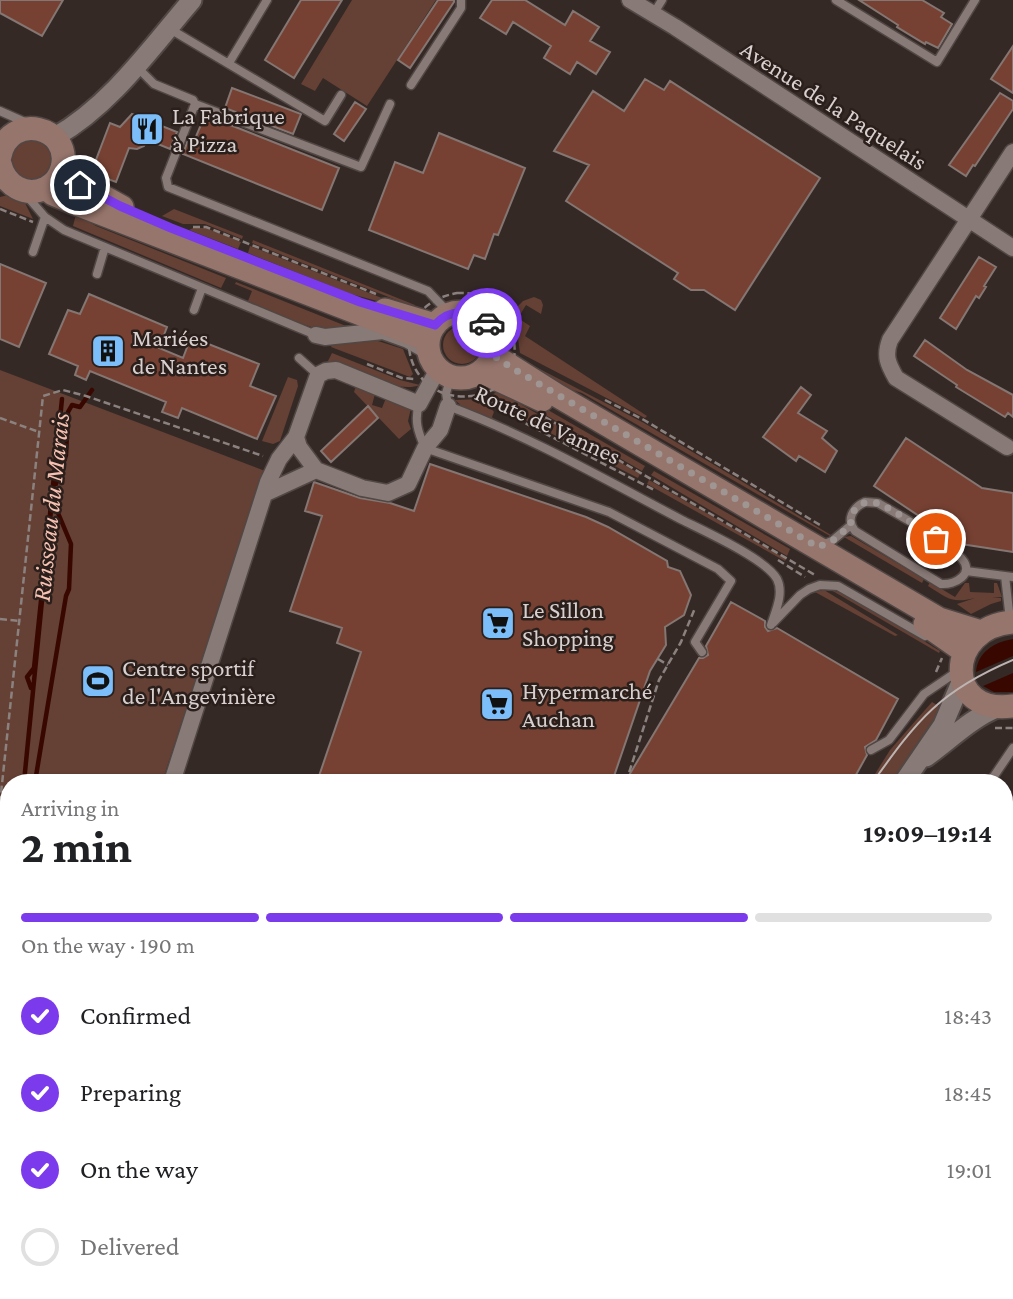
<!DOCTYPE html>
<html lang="en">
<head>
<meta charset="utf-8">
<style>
  :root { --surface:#fff; --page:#f2f2f2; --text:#202124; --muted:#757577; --line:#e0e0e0; --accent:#7c3aed }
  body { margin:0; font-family:"Crimson Pro",serif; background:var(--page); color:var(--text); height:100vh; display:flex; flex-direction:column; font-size:26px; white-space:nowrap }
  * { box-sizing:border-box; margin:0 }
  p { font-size:23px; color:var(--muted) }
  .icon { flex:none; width:38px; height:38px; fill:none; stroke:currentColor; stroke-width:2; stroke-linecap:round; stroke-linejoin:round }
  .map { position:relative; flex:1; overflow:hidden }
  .details { position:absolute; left:0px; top:774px; width:1013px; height:527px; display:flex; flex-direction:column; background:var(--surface); border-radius:28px 28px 0 0; box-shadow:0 2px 5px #0004 }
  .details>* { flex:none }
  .pin { position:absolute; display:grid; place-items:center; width:60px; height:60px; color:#fff; margin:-30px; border:4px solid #fff; border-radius:50%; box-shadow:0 2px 7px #0007 }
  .courier { position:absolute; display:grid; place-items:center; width:70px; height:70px; margin:-35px; border:5px solid #7c3aed; border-radius:50%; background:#fff; color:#222; box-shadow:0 2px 9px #0007 }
  .summary em { font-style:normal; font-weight:700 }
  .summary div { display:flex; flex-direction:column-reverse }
  .summary { display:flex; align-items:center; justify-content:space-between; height:119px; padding:0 21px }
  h1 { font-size:46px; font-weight:700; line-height:52px }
  .bar { display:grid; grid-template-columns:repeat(4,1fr); gap:10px 7px; align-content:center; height:84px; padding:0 21px }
  .bar i { height:9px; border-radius:5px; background:var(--line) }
  .bar .selected { background:var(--accent) }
  .bar p { grid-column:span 4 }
  ol { padding:0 21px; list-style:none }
  li { display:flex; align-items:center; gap:21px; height:77px }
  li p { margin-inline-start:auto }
  li .icon { padding:7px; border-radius:50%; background:var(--accent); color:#fff; stroke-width:4 }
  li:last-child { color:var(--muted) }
  li i { width:38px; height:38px; border:4px solid var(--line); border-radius:50% }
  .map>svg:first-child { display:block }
  .green { fill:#654035 }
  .water { fill:#380800 }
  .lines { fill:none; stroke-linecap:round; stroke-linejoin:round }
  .stream { stroke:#380800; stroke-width:4.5 }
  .building { fill:#764132; stroke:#847672; stroke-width:2 }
  .service-casing { stroke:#514744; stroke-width:11 }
  .pedestrian-casing { stroke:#514744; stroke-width:16 }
  .minor-casing { stroke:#514744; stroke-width:19 }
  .tertiary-casing { stroke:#514744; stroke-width:23 }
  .secondary-casing { stroke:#514744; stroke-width:26 }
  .path { stroke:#8b827f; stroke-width:2.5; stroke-dasharray:7 3.5; stroke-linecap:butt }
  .service { stroke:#887a76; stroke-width:8 }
  .pedestrian { stroke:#887a76; stroke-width:12 }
  .minor { stroke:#887a76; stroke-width:16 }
  .tertiary { stroke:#887a76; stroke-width:19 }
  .secondary { stroke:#96756c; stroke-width:23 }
  .tram { stroke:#bdb4b2; stroke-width:2 }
  .done { stroke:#9f9693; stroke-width:7; stroke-dasharray:0 12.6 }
  .route { stroke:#7c3aed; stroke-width:9 }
  .labels { text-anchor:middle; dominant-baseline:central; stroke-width:5; stroke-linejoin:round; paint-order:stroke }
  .street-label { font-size:24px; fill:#d8d0ce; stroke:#2b1f1c }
  .poi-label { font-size:24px; fill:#d8d0ce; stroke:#2b1f1c; text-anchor:start }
  .water-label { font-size:26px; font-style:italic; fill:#f7c2b2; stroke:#2b1f1c }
</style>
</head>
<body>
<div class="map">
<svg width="1013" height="1299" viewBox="0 0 1013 1299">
  <rect width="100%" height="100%" fill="#352926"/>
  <!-- green -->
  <path class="green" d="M 352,0 L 436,0 L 367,106 L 323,78 L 315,91 L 301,84 Z
    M12 160a20 20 0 1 1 40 0a20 20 0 1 1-40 0Z
    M 12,194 L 25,203 L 33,219 L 0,206 L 0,197 Z
    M 174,209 L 243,236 L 242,239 L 205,224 L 183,224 L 162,216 Z
    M 76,214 L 96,226 L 226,278 L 221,288 L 73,226 Z
    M 193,228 L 206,228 L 241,242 L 238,249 L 189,230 Z
    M 253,240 L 415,305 L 414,307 L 252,243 Z
    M 250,246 L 397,304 L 396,306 L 351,294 L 248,253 Z
    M 236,282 L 346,326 L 348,327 L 320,330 L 291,320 L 248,301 L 252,291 L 235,284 Z
    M 534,297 L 541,300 L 543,305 L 541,314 L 526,305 L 518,318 L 530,326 L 525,336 L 647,416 L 645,418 L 520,353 L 517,331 L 509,315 L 523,301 Z
    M443 345a19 19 0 1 1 38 0a19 19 0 1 1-38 0Z
    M 345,341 L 378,341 L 403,349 L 413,374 L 410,377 L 331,347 L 334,342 Z
    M 332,353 L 400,380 L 420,385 C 393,395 357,365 327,363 Z
    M 532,365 L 644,423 L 831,535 L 830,536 L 582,393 L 563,387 L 531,367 Z
    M 0,370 L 265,471 L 162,782 L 9,782 L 9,927 L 0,930 Z
    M 288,377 L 297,380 L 298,386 L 280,441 L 273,444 L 262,441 Z
    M 356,386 L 375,394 L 372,405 L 382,408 L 386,398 L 411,408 L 408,421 L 411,429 L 399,439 L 356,394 L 354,392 Z
    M 498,391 L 640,474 L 638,478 L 494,404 L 489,397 Z
    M 483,399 L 494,412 L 492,417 L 495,421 L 466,410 L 455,400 Z
    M 518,399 L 541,406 L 645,466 L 642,471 Z
    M 654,471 L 790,549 L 787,556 L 651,475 Z
    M 649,480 L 786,559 L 785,561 L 647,484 Z
    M 851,536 L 924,579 L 922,583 L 844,537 Z
    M 930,582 L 955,597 L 965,583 L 969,583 L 970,592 L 994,593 L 994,583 L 997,583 L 1002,597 L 992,597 L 1001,598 L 1001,601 L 991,604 L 971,614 L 957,604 L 975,598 C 951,604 948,598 928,586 Z
    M 824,590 L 898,635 L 895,636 L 815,592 Z
    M 831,590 C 860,596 913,635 940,651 L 939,653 Z
    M 932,702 L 942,708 C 928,735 908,759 890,782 L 870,782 L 890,750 Z
    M 0,1262 L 9,1267 L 9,1292 L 53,1292 L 64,1299 L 0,1299 Z
    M 119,1292 L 210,1292 L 209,1299 L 121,1299 Z
    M 220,1292 L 331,1292 L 332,1297 L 328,1299 L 219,1299 Z"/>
  <!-- water -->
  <path class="water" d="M 1013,639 L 1013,656 L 976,672 C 978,652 994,642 1013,639 Z
    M 1013,673 L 1013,692 L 994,692 L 983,686 Z"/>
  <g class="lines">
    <!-- stream -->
    <path class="stream" d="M 56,484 L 66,455 L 68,412 L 72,405 L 80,407 L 92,390
      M 24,782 L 62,399 L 34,668 L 27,677 L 31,688
      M 35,782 L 66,596 L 69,589 L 71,544 L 58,513 L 55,493"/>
  </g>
  <!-- building -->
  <path class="building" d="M 0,0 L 63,0 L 42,36 L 0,13 Z
    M 301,0 L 342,0 L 294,78 L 265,60 Z
    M 438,0 L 454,0 L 454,2 L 410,68 L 398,60 Z
    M 492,0 L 525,0 L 565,25 L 573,11 L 599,27 L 590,41 L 610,52 L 596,74 L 577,62 L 570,74 L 544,58 L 551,46 L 513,22 L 506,34 L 480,18 Z
    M 859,0 L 922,0 L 944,13 L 941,17 L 952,24 L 938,48 L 926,42 L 925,44 L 897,27 L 898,25 Z
    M 1013,46 L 1013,93 L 991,79 Z
    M 645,79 L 664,90 L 670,81 L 820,178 L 735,310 L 704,290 L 691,290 L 674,279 L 678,273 L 566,201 L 589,165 L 554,151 L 593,91 L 624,111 Z
    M 232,88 L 301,114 L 293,134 L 225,108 Z
    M 1000,93 L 1013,101 L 1013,109 L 975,166 L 973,165 L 966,176 L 949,165 Z
    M 355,102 L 366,109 L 344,141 L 334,134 Z
    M 132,114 L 177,132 L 170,149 L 148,140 L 144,146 L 137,149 L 129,148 L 116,182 L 91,173 L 110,123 L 120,127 Z
    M 205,115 L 339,168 L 322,210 L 183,154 L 189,137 L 195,139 Z
    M 439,133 L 525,168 L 498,235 L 494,234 L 485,259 L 474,255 L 468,269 L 369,230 L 395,162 L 423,173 Z
    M 979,257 L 996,267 L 984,286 L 986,287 L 979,298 L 976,296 L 956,329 L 940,318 Z
    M 0,264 L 46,283 L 19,347 L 0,339 Z
    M 89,294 L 167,327 L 159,348 L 183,358 L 191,337 L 259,364 L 250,386 L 276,396 L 257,439 L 182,408 L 178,418 L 162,412 L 166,402 L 90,371 L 86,380 L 75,375 L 78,366 L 49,354 L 68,310 L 80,314 Z
    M 925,340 L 967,370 L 1013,395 L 1013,417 L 1008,413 L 1005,417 L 956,387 L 957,385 L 914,356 Z
    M 801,387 L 811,395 L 798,413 L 827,431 L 822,438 L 837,451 L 825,472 L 799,456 L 796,461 L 763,437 Z
    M 368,406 L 378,418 L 331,462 L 321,451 Z
    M 906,438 L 982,488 L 1013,493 L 1013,552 L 961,544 L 874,486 Z
    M 430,464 L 586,517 L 608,527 L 667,561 L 668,567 L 680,571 L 691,595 L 684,615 L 665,627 L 666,645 L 650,671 L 612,782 L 317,782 L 361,652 L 337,643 L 342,628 L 290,611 L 322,516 L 305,511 L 314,482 L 360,498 L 390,503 L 414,511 Z
    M 731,602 L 765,621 L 765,627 L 768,631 L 777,628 L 898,699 L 876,740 L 865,747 L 867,755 L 852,782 L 625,782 L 699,658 L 703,658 L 708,655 L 706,646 Z"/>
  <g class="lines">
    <!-- service casing -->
    <g class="service-casing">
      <path id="service" d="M 836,0 L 937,62 L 975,0
        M 654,13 L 662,0
        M 170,29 L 325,121 L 341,95
        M 229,63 L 267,0
        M 136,66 L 154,84 L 193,100 L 195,104 L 166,178 L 168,187 L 428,291 L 450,314
        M 411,85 L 461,8 L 461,0
        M 195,104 L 361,167 L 390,104
        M 0,111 L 27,123
        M 26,195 L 45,217 L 64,230 L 316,335
        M 33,252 L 45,217
        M 97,274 L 105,247
        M 194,310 L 202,288
        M 299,358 L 318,375
        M 451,377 L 446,393 L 448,406 C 529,436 606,480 682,520 C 704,531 766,559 777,579 C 784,593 776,610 771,625
        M 419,404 C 414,421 418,432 425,448 L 609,512 L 718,569 L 731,581 L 695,642 L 702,652
        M 865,502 L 878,503 C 900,516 948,541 962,559 C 975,574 955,585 941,584 L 855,531 C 846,520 852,508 865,502 Z
        M 822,545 L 832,541 L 851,525
        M 966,571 L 1013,577
        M 1005,576 L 1010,620
        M 773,623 L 800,595 L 809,589 L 820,585 L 838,586 L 925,636
        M 871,750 L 889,740 L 924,694 L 958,671
        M 990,782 L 1013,748
        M 0,1234 L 9,1234
        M 337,1292 L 341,1299
        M 806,1292 L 810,1299"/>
    </g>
    <!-- pedestrian casing -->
    <g class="pedestrian-casing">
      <path id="pedestrian" d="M 0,1076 L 9,1076
        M 0,1286 L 4,1289"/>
    </g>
    <!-- minor casing -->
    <g class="minor-casing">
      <path id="minor" d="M 630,0 L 675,27 L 1013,248
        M 316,335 L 325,337 L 383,331 L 408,340 L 429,352
        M 296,437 L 299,447 L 316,470
        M 1007,447 L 896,378 C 888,364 884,356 890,340 L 1013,152
        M 266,493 L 316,470 L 362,488 L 388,493 L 408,484 L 425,448 L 440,430 L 448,406
        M 172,782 L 268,482 L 279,459 L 296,437 L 318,375 L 326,371 L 336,370 L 419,404 L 438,369
        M 0,946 L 9,944
        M 0,977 L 9,975
        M 1004,1049 L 1013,1055
        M 1004,1289 L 1013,1295
        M 621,1292 L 634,1299"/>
    </g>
    <!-- tertiary casing -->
    <g class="tertiary-casing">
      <path id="tertiary" d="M 55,137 C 111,105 150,49 192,0
        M 926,757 C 950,740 971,718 999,707
        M 904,782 L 943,725 L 962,680
        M 591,1299 L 595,1292"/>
    </g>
    <!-- secondary casing -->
    <g class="secondary-casing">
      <path id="secondary" d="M 0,156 C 9,111 73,126 62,168 C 60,176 54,184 46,188 C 25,198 5,185 0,164
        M 61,173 L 122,207
        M 46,188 L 53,194 L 74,203 L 428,340
        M 385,310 L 435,325
        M428 345a33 33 0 1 1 66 0a33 33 0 1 1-66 0Z
        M 493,355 L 558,396 L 939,619 L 981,632
        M 482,372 L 542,400
        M 1013,622 C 945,627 943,716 1013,706
        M 925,624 L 965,652"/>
    </g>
    <!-- path -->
    <path class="path" d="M 0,209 L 33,222
      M 193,227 L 206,227 L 376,294
      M 457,293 C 465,293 475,293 483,297 C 523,317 529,385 478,395 C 403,410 379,307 457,293 Z
      M 367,364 L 402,378 L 414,379
      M 483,394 L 496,408 L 656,491
      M 605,400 L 644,420 L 820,525
      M 545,417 L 815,575
      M 0,418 L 39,432
      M 778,560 L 805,577
      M 0,619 L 21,621
      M 658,659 L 668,665
      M 936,672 L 942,658
      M 995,728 L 1013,728
      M 626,782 L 659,680 L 681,642 L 695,608
      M 0,803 L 43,396 L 63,390 L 86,396 L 263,456
      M 0,1038 L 9,1038
      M 104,1292 L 106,1299
      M 414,1292 L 418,1299
      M 462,1292 L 463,1299
      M 502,1292 L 521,1299
      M 530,1292 L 549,1299
      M 559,1292 L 568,1297
      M 212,1299 L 213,1292
      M 489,1299 L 493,1292"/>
    <!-- service -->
    <use href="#service" class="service"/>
    <!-- pedestrian -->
    <use href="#pedestrian" class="pedestrian"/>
    <!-- minor -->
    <use href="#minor" class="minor"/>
    <!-- tertiary -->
    <use href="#tertiary" class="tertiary"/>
    <!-- secondary -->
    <use href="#secondary" class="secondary"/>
    <!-- tram -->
    <path class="tram" d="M 873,782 C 918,719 940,691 1013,660
      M 0,957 L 9,955"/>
  </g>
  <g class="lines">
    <!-- done -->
    <path class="done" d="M 487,323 L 494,338 L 493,355 L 512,368 L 818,547 L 832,541 L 851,525 C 849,509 864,497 879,504 C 899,512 918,528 936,539"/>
    <!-- route -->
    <path class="route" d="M 80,185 L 120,206 L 171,228 L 360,302 L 435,325 C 449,309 471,308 487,323"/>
  </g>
  <!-- icons -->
  <defs>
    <g id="restaurant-square" transform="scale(1.75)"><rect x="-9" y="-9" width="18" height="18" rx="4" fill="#7cbef9" stroke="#2b1f1c"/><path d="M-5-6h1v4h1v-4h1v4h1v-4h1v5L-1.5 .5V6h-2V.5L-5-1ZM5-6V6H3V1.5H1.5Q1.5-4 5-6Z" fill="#111"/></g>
    <g id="building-square" transform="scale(1.75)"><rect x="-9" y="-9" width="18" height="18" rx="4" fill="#7cbef9" stroke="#2b1f1c"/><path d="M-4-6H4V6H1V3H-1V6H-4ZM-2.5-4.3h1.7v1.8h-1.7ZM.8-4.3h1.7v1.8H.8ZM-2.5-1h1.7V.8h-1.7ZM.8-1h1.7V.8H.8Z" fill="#111"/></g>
    <g id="supermarket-square" transform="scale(1.75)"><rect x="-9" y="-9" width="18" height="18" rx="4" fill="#7cbef9" stroke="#2b1f1c"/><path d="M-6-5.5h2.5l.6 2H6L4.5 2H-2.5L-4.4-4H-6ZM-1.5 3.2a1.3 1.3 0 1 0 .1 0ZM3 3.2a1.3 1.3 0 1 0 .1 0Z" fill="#111"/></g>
    <g id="stadium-square" transform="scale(1.75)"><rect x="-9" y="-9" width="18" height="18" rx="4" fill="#7cbef9" stroke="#2b1f1c"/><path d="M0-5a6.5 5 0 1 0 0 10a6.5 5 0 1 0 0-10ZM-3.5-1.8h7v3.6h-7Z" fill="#111"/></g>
  </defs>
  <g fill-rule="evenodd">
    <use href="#restaurant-square" x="147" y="129"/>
    <use href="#building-square" x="108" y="351"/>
    <use href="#supermarket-square" x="498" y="623"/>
    <use href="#stadium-square" x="98" y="681"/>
    <use href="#supermarket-square" x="497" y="704"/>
  </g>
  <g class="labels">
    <!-- street labels -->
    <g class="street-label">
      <text transform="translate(834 105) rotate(33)">Avenue de la Paquelais</text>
      <text transform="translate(548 424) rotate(25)">Route de Vannes</text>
    </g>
    <!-- poi labels -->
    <g class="poi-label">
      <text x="172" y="115">La Fabrique<tspan x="172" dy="28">à Pizza</tspan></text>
      <text x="132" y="337">Mariées<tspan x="132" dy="28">de Nantes</tspan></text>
      <text x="522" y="609">Le Sillon<tspan x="522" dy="28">Shopping</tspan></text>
      <text x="122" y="667">Centre sportif<tspan x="122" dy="28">de l'Angevinière</tspan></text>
      <text x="522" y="690">Hypermarché<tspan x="522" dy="28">Auchan</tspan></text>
    </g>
    <!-- water labels -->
    <g class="water-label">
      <text transform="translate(51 507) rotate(-84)">Ruisseau du Marais</text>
    </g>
  </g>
</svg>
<div class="pin" style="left:936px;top:539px;background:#ea580c"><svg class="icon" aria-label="bag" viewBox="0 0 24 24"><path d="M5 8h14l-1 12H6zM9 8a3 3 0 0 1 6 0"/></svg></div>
<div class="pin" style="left:80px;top:185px;background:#1f2937"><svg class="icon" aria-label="home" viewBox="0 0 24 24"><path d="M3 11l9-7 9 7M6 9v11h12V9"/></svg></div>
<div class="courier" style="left:487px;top:323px"><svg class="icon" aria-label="car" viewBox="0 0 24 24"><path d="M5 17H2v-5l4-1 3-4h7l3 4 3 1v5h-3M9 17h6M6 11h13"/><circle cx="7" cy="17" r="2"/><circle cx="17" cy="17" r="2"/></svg></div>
<section class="details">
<div class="summary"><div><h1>2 min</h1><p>Arriving in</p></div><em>19:09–19:14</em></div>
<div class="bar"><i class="selected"></i><i class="selected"></i><i class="selected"></i><i></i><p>On the way · 190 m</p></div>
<ol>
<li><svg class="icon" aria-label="check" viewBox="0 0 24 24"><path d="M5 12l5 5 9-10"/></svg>Confirmed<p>18:43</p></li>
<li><svg class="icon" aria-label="check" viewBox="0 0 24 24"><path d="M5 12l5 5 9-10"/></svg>Preparing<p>18:45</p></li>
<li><svg class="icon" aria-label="check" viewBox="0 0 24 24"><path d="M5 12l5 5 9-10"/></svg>On the way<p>19:01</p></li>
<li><i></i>Delivered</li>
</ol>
</section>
</div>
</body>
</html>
